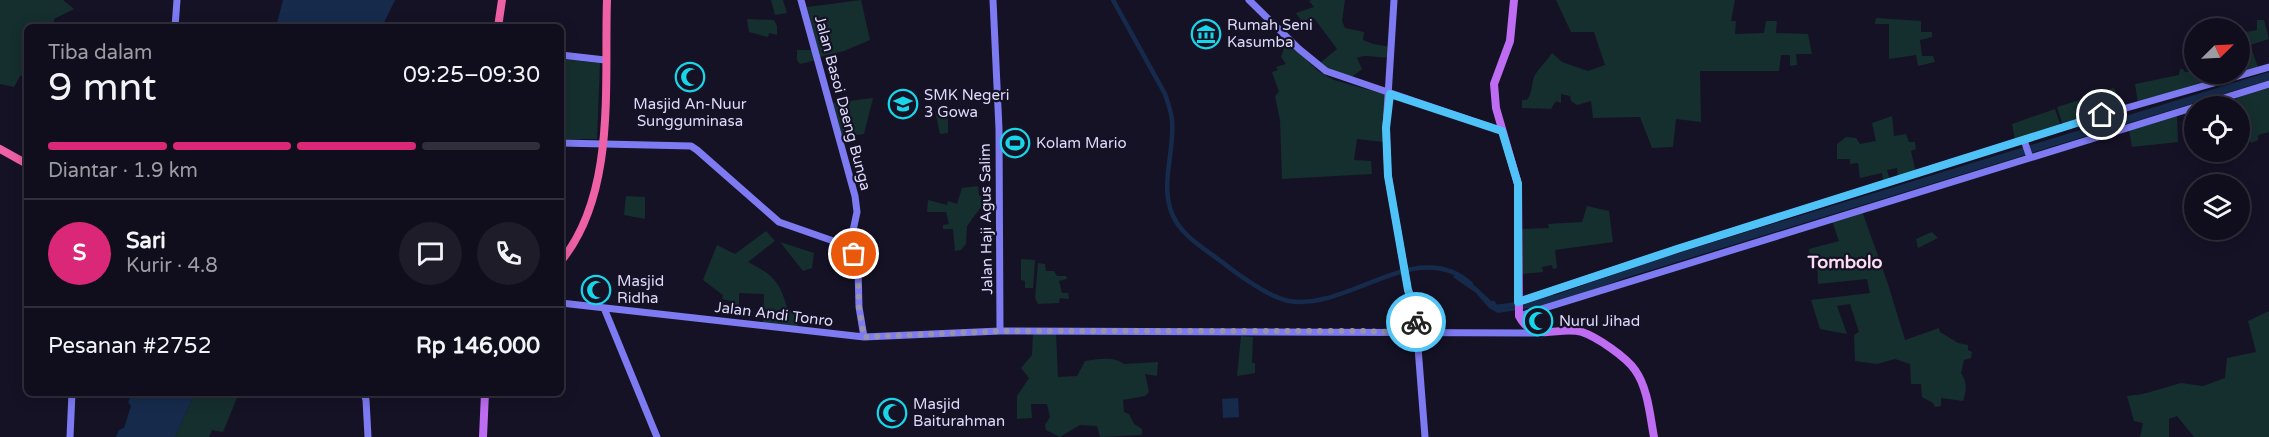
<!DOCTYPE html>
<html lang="id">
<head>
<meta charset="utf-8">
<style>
  :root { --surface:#100e1c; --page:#1e1c29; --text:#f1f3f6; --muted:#9c9ca3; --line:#302e3b; --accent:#db2777 }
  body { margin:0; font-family:"Varela Round",sans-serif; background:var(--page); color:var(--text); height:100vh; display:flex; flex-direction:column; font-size:22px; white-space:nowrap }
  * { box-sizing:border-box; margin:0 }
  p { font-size:20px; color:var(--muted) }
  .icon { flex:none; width:33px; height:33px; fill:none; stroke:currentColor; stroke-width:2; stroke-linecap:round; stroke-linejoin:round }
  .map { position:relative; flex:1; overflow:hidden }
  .side { position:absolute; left:24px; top:24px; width:540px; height:372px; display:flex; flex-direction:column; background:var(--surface); border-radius:9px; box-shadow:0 3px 15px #0003,0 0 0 2px var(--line) }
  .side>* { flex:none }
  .needle { width:39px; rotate:66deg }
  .controls { position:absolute; left:2184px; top:18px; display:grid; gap:12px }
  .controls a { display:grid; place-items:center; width:66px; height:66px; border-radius:50%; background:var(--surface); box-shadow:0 3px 15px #0003,0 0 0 2px var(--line); font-size:30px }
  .pin { position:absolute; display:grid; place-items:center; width:51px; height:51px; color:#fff; margin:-26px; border:3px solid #fff; border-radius:50%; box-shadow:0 2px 6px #0007 }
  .courier { position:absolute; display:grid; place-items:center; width:60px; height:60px; margin:-30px; border:4px solid #4fc3f7; border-radius:50%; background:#fff; color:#222; box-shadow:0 2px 8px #0007 }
  .head em { font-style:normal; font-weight:600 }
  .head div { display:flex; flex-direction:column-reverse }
  .head { display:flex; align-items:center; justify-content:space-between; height:102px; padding:0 24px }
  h1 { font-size:39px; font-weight:600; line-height:45px }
  .bar { display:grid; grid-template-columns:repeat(4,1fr); gap:9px 6px; align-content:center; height:72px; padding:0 24px }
  .bar i { height:8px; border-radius:4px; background:var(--line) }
  .bar .current { background:var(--accent) }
  .bar p { grid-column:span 4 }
  .line { display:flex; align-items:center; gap:15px; padding:0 24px; border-top:2px solid var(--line) }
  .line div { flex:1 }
  .round { display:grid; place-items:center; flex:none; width:63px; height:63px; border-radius:32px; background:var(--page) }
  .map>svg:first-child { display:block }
  .green { fill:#152f2e }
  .water { fill:#162b4c }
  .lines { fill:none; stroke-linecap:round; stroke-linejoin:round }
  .canal { stroke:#162b4c; stroke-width:4.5 }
  .secondary { stroke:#7d7af2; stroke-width:7 }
  .primary { stroke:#be6cf1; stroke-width:8 }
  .highway { stroke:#ef61a6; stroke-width:8 }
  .done { stroke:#9894b0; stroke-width:6; stroke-dasharray:0 10.8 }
  .route { stroke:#4fc3f7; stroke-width:8 }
  .labels { text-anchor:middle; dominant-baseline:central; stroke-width:4.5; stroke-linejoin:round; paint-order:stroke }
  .poi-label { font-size:15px; fill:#dedafb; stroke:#151226; text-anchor:start }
  .street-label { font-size:15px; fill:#dedafb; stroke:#151226 }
  .quarter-label { font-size:18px; font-weight:bold; fill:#fcdcf0; stroke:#151226 }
</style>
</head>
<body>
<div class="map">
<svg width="2269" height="437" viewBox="0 0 2269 437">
  <rect width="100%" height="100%" fill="#151226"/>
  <!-- green -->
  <path class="green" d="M 0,0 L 63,0 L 74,9 L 54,19 L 54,27 L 27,27 L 27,73 L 20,76 L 14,87 L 0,84 Z
    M 771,0 L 783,0 L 787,13 L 775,15 Z
    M 861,0 L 870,40 L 844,51 L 820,57 L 807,7 Z
    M 1312,0 L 1345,0 L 1342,21 L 1345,28 L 1364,32 L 1363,40 L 1373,44 L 1391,47 L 1389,57 C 1378,59 1368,53 1357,58 L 1362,69 L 1352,77 L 1330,71 L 1320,63 L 1337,49 L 1314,18 L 1302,22 L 1296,13 L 1314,7 L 1309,1 Z
    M 1556,0 L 1735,0 L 1731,21 L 1736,21 L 1735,34 L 1764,33 L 1766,21 L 1777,21 L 1776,33 L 1808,34 L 1812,54 L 1796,54 L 1797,65 L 1790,66 L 1790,55 L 1781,55 L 1779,71 L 1700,71 L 1701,122 L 1676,119 L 1673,147 L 1652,148 L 1640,117 L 1593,118 L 1591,101 L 1577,105 L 1571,101 L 1570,96 L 1561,94 L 1561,103 L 1556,101 L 1551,109 L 1522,108 L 1522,100 L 1527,100 C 1533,91 1531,85 1534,77 C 1537,70 1547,61 1552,53 L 1562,62 L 1588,71 L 1605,65 L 1594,32 L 1571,32 Z
    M 1876,18 L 1921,21 L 1921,32 L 1932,32 L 1932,37 L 1920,40 L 1922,56 L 1933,56 L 1935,62 L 1918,66 L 1916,55 L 1889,59 L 1889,24 L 1875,24 Z
    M 747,19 L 774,20 L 777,26 L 777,35 L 769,33 L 768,37 L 749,32 Z
    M 2257,20 L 2264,20 L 2269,39 L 2250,45 L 2258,67 L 2240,73 L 2240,33 L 2257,30 Z
    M 1287,40 L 1318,71 L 1334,80 L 1387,95 L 1384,142 L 1357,139 L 1354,160 L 1371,161 L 1372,174 L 1282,179 L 1280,120 L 1275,96 L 1279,92 L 1272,72 L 1278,70 L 1276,67 L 1286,64 L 1281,57 Z
    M 797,50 L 813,50 L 816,60 L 800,64 L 797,60 Z
    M 561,59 L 600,63 L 597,139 L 561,139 Z
    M 2194,63 L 2194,74 L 2210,74 L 2212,79 L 2138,103 L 2135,84 L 2179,75 L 2180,69 L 2183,69 L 2185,72 L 2190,72 L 2189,66 Z
    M 2114,88 L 2121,107 L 2112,111 L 2103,91 Z
    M 2269,88 L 2269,132 L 2258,135 L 2258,140 L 2251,143 L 2236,98 Z
    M 2099,93 L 2105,112 L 2097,115 L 2091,96 Z
    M 873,98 L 864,134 L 842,137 L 832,103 Z
    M 2086,98 L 2092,116 L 2063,126 L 2057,107 Z
    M 948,109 L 948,133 L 940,134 L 935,111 Z
    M 2055,109 L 2061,127 L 2015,140 L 2012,124 Z
    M 2177,115 L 2178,142 L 2132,147 L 2129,130 Z
    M 1892,116 L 1894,136 L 1906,134 L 1909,142 L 1915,142 L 1916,149 L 1911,151 L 1916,173 L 1898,178 L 1897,168 L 1887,170 L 1890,181 L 1883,182 L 1882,173 L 1860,178 L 1858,163 L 1850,164 L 1850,159 L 1837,159 L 1837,144 L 1846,137 L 1856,138 L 1860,144 L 1876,141 L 1872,123 Z
    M 978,186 L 979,195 L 982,197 L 981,207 L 967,226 L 966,244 L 961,250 L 955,251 L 953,229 L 943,229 L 943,225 L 949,224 L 946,212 L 927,212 L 928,200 L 947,205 L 948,201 L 957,204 L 962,188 Z
    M 626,196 L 645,197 L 645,219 L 624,215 Z
    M 1587,206 L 1609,211 L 1613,242 L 1555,250 L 1557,268 L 1553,269 L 1552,265 L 1542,267 L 1543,272 L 1521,274 L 1521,229 L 1549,228 L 1548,224 L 1582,222 Z
    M 1862,211 L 1888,284 L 1905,340 L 1939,328 L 1940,332 L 1958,343 L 1968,345 L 1968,350 L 1972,352 L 1971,358 L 1964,360 L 1961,373 C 1967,382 1967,390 1963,401 L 1941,398 L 1941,406 L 1935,407 L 1933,403 L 1922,397 L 1921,384 L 1911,384 L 1910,364 L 1895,359 L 1877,364 L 1855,361 L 1854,335 L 1859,332 L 1850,304 L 1837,306 L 1847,334 L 1820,329 L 1811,300 L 1870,293 L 1867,279 L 1818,284 L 1817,257 L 1810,258 L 1809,249 L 1839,241 L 1832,221 Z
    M 766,231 L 775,241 L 748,262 C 775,276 780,282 788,311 L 794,310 L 794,314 L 797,315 L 798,328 L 763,324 L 764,294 L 739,293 L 739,306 L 731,306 L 731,301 L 722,299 L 723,295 L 703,280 L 717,245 L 735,254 Z
    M 1932,232 L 1938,238 L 1918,248 L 1916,239 Z
    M 780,242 L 814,253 L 812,268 L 803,271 Z
    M 1021,259 L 1035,260 L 1033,288 L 1025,288 L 1025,281 L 1021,280 Z
    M 1038,263 L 1045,264 L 1046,271 L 1054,271 L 1057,276 L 1066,276 L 1067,279 L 1059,281 L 1062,293 L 1068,293 L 1069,299 L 1060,298 L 1059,303 L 1038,304 L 1035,298 Z
    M 2269,311 L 2269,437 L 2194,437 L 2177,416 L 2169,419 L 2169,437 L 2140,437 L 2143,423 L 2134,421 L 2127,396 L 2143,394 L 2181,383 L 2203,386 L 2225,378 L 2227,358 L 2256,352 L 2248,321 Z
    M 1033,334 L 1056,334 L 1058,377 L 1077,376 L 1085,361 C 1098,359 1114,356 1124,364 L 1158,362 L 1157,376 L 1145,374 L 1149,392 L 1145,396 L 1123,400 L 1124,412 L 1129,414 L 1134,424 L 1142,429 L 1142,435 L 1100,437 L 1097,426 L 1080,425 L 1060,437 L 1046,430 L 1045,425 L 1050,417 L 1047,404 L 1031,404 L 1032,418 L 1017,419 L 1017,396 L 1029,378 L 1021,368 L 1032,355 Z
    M 1241,336 L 1253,337 L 1252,363 L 1255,363 L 1255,373 L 1237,376 Z
    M 195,393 L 239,393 L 223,432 L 212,430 L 209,437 L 175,437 Z"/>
  <!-- water -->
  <path class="water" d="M 283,0 L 395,0 L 382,27 L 276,27 Z
    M 2269,72 L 2269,80 L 1628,277 L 1553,304 L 1498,313 L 1489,308 L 1476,293 L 1453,277 L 1456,274 L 1474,285 L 1499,308 L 1521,307 L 1649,262 Z
    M 1008,136 L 1024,140 L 1022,150 L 1006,146 Z
    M 133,393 L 195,393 L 175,437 L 116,437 L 119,430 L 124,428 L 131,406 L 128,402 Z
    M 1238,398 L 1239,417 L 1223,418 L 1222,399 Z"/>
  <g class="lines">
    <!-- canal -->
    <path class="canal" d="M 1113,0 L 1165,94 C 1168,103 1171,111 1172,120 C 1175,152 1159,186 1173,216 C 1182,236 1205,249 1222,262 C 1238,275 1269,297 1289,301 C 1349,311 1418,235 1471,284
      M 1493,303 L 1496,307 L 1527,303 L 1551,296"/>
    <!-- secondary -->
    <path class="secondary" d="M 801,0 L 855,196 L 857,212 L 849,249
      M 993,0 L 999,129 L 1000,331
      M 1249,0 L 1299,49 L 1326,71 L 1502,131
      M 1394,0 L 1386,128 L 1388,176 L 1408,290 L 1415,309 L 1425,437
      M 175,27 L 177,0
      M 561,55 L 605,60
      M 2024,140 L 2030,158
      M 561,143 L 691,146 L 697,150 L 779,222 L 842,244 L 854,254 L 858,268 L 859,307 L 864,337
      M 1518,302 L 1677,249 L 2102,115 L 2269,67
      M 561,303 L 864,337 L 1000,331 L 1537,333
      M 604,308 L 657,437
      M 1519,316 L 2269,84
      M 364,393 L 366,400 L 368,437
      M 70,437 L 72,393"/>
    <!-- primary -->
    <path class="primary" d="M 1514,0 L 1510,41 L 1494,84 L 1496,108 L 1518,184 L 1519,316 C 1534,345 1558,325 1582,332 C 1597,337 1626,357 1635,370 C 1648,388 1650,416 1654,437
      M 483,437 L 485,393"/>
    <!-- highway -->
    <path class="highway" d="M 498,27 L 502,0
      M 0,149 L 27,164
      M 561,261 C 617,193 604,82 607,0"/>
  </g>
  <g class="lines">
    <!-- done -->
    <path class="done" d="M 854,254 L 858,268 L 859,307 L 864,337 L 1000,331 L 1360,331 L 1417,333 L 1416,322"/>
    <!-- route -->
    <path class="route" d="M 1416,322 L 1415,309 L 1408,290 L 1388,176 L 1386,128 L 1390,94 L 1502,131 L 1518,184 L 1518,302 L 1677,249 L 2102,115"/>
  </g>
  <!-- icons -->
  <defs>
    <g id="museum-ring" transform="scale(1.5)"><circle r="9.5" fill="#151226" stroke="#19d5e8" stroke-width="1.5"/><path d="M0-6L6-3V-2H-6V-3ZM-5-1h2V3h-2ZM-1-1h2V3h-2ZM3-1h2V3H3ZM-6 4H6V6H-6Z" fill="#19d5e8"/></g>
    <g id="mosque-ring" transform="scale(1.5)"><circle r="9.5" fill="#151226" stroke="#19d5e8" stroke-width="1.5"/><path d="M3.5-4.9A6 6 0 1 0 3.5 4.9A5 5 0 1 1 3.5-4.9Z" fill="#19d5e8"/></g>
    <g id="university-ring" transform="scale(1.5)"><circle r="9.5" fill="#151226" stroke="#19d5e8" stroke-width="1.5"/><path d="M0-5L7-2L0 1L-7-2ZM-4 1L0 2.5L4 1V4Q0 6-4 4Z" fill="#19d5e8"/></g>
    <g id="stadium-ring" transform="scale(1.5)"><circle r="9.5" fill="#151226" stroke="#19d5e8" stroke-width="1.5"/><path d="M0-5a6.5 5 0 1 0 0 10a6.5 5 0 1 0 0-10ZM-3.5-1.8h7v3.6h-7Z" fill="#19d5e8"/></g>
  </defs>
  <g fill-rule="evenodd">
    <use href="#museum-ring" x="1206" y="34"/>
    <use href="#mosque-ring" x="690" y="77"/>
    <use href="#university-ring" x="903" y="104"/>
    <use href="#stadium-ring" x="1015" y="143"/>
    <use href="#mosque-ring" x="596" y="290"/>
    <use href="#mosque-ring" x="1538" y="321"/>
    <use href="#mosque-ring" x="892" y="413"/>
  </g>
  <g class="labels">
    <!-- poi labels -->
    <g class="poi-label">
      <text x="1227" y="25">Rumah Seni<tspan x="1227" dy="17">Kasumba</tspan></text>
      <text x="924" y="95">SMK Negeri<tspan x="924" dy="17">3 Gowa</tspan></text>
      <text x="690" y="104" text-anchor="middle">Masjid An-Nuur<tspan x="690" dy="17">Sungguminasa</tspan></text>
      <text x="1036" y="143">Kolam Mario</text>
      <text x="617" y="281">Masjid<tspan x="617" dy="17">Ridha</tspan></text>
      <text x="1559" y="321">Nurul Jihad</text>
      <text x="913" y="404">Masjid<tspan x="913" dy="17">Baiturahman</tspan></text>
    </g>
    <!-- street labels -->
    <g class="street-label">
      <text transform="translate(843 103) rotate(75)">Jalan Basoi Daeng Bunga</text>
      <text transform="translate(986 219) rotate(-91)">Jalan Haji Agus Salim</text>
      <text transform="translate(774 314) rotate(7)">Jalan Andi Tonro</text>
    </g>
    <!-- quarter labels -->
    <g class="quarter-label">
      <text x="1845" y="262">Tombolo</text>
    </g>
  </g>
</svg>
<div class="controls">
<a><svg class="needle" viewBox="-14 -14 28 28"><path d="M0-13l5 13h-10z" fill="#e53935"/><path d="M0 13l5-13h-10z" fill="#9c9ca3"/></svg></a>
<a><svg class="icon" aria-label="locate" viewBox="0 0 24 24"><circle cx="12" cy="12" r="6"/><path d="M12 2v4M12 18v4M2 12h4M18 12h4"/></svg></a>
<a><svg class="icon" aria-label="layers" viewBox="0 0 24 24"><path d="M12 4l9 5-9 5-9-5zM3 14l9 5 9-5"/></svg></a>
</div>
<div class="pin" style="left:854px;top:254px;background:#ea580c"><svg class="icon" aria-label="bag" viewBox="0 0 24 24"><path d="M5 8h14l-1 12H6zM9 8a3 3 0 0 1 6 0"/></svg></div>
<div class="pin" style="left:2102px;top:115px;background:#1f2937"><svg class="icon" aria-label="home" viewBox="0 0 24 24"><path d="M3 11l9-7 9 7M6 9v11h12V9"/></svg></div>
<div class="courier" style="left:1416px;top:322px"><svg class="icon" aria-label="bike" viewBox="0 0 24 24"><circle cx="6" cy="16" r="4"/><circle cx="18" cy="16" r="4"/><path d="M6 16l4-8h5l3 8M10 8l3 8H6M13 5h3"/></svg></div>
<section class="side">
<div class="head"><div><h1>9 mnt</h1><p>Tiba dalam</p></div><em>09:25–09:30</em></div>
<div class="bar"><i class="current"></i><i class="current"></i><i class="current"></i><i></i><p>Diantar · 1.9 km</p></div>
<div class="line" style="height:108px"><b class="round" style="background:var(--accent);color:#fff">S</b><div><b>Sari</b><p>Kurir · 4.8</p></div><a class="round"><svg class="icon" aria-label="chat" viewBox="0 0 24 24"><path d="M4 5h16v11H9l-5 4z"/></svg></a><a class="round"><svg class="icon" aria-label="phone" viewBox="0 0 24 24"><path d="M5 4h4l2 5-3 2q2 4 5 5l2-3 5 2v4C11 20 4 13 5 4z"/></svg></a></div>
<div class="line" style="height:78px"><div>Pesanan #2752</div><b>Rp 146,000</b></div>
</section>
</div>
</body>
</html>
